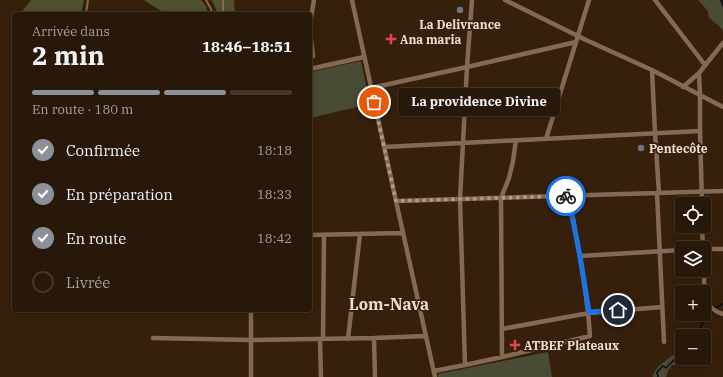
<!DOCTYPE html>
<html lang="fr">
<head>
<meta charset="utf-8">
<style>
  :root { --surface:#281809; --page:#342517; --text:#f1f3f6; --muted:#a5a09c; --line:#44372a; --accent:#8c9099 }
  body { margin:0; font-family:"IBM Plex Serif",serif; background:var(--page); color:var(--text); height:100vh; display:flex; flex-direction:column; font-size:15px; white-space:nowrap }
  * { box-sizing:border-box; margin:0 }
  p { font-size:13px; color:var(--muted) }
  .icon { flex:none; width:22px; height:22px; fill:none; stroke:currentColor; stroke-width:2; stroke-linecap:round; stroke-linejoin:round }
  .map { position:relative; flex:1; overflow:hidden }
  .details { position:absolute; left:12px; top:12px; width:300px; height:300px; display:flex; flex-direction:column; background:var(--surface); border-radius:4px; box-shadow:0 2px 10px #0003,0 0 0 1px var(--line) }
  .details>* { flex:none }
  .tools { position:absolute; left:675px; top:197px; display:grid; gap:8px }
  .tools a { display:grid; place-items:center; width:36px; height:36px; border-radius:4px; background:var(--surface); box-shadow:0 2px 10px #0003,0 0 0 1px var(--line); font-size:20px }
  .pin { position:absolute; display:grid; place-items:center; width:34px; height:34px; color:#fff; margin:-17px; border:2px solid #fff; border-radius:50%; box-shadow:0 1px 4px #0007 }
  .courier { position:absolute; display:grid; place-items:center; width:40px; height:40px; margin:-20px; border:3px solid #1a73e8; border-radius:50%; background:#fff; color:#222; box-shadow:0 1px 5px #0007 }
  .bubble { position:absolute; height:28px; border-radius:4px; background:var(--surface); box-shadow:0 2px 10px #0003,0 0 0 1px var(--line); font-size:13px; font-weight:700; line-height:28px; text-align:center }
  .head em { font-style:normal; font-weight:700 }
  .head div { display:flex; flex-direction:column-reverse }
  .head { display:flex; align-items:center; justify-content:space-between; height:68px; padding:0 20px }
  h1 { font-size:26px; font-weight:700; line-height:30px }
  .bar { display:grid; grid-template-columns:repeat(4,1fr); gap:6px 4px; align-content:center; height:48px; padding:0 20px }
  .bar i { height:5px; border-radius:3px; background:var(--line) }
  .bar .active { background:var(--accent) }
  .bar p { grid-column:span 4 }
  ol { padding:0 20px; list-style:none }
  li { display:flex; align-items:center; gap:12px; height:44px }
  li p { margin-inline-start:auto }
  li .icon { padding:4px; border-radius:50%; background:var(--accent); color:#fff; stroke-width:4 }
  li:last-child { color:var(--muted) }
  li i { width:22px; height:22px; border:2px solid var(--line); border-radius:50% }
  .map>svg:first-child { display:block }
  .green { fill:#4a4b34 }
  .forest { fill:#4f512f }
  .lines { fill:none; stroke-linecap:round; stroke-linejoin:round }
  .stream { stroke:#000d20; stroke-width:1.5 }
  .lane { stroke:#866952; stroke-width:2 }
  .street { stroke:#866952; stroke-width:4.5 }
  .done { stroke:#ad9b8c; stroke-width:4; stroke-dasharray:0 7.2 }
  .route { stroke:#1a73e8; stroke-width:5 }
  .worship-dot { fill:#6b7280; stroke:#36200c; stroke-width:1.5 }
  .health-dot { fill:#e0444e; stroke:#36200c; stroke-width:1.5 }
  .labels { text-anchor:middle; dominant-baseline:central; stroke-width:3.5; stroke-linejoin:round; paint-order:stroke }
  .poi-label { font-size:12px; font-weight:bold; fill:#edddd1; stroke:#36200c; text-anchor:start }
  .district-label { font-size:16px; font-weight:bold; fill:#edddd1; stroke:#36200c }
</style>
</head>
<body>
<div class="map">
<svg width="723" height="377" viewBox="0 0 723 377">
  <rect width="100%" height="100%" fill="#36200c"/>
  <!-- green -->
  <path class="green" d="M 698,0 L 720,0 L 723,8 L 723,31 L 719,26 L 709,18 L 708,11 Z
    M 361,61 L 370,104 L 310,118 L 310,72 Z
    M 682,349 L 682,358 L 686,358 L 687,365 L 672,365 L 668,371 L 666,377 L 653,377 C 654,366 674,355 682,349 Z
    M 548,352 L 552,377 L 438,377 L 438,374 Z"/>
  <!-- forest -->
  <path class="forest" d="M 31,0 L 84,0 L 81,14 L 20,14 Z
    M 144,0 L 201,0 L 206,6 L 208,14 L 161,14 L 161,11 Z
    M 211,0 L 234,0 L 235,14 L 217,14 L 214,4 Z"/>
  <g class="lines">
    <!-- stream -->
    <path class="stream" d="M 721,0 L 723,5
      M 715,308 L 723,304
      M 697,336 L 697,334 L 706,316 L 712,311
      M 658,377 L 657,372 L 663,366 L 666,368 L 682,352"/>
    <!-- lane -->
    <path class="lane" d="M 206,0 L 211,9 L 212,14
      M 223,0 L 223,14
      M 86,14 L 88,0"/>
    <!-- street -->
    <path class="street" d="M 352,0 L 396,201 L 435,377
      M 505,0 L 586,40 L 652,70 L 723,107
      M 655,0 L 705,65
      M 310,24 L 314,0
      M 310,32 L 313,56 L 310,59
      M 310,69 L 364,57
      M 652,70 L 655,133 L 659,193
      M 699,73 L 700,95 L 700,131 L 702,204
      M 683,87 L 699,73 L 723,43
      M 371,88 L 467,67 L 576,42
      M 546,139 L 589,0
      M 384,147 L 700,131
      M 657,193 L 664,342
      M 396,201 L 723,191
      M 702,226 L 703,248
      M 310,235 L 403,233
      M 704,249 L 723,249
      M 580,256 L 682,250
      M 704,270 C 705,290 700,307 723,314
      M 251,310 L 251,377
      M 502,329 L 589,313 L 662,307
      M 153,338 L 251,340 L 374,338 L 426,336
      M 374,338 L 375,377
      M 320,339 L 321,377
      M 323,339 L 324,235
      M 348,339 L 360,234
      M 502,357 L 501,198 L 509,178 L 513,161 L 516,140
      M 465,365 L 502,357 L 590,336 C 587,289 577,242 569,196
      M 434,371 L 465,365 L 460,199 L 467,67 L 472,0"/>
  </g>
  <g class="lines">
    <!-- done -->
    <path class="done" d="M 374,102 L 396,201 L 566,196"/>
    <!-- route -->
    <path class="route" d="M 566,196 L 568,196 L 580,256 L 589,312 L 618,310"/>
  </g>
  <!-- markers -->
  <g class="worship-dot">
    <circle cx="460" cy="10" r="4"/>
    <circle cx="641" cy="148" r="4"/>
  </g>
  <g class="health-dot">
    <path d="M389 33h4v4h4v4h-4v4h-4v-4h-4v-4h4z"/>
    <path d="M513 339h4v4h4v4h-4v4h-4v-4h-4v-4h4z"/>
  </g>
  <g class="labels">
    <!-- poi labels -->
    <g class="poi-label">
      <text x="460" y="24" text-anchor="middle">La Delivrance</text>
      <text x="400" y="39">Ana maria</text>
      <text x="649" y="148">Pentecôte</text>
      <text x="524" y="345">ATBEF Plateaux</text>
    </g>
    <!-- district labels -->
    <g class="district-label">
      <text x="389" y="304">Lom-Nava</text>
    </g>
  </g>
</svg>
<div class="tools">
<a><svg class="icon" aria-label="locate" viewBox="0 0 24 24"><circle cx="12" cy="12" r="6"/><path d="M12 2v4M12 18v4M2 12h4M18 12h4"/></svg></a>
<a><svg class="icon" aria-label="layers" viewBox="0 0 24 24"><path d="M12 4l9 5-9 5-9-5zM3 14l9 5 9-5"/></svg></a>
<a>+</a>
<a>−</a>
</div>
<div class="pin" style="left:374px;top:102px;background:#ea580c"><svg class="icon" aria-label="bag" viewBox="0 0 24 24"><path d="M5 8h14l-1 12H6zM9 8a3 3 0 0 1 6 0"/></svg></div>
<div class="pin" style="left:618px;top:310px;background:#1f2937"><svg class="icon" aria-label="home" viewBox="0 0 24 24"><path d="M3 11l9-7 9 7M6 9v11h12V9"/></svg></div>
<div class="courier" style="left:566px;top:196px"><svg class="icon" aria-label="bike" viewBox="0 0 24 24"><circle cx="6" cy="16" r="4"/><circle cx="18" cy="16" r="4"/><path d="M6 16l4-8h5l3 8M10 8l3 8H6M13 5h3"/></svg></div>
<div class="bubble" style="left:398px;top:88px;width:162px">La providence Divine</div>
<section class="details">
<div class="head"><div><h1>2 min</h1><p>Arrivée dans</p></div><em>18:46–18:51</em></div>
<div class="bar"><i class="active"></i><i class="active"></i><i class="active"></i><i></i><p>En route · 180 m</p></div>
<ol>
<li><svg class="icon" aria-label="check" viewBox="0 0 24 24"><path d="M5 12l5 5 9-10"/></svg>Confirmée<p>18:18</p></li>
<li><svg class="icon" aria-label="check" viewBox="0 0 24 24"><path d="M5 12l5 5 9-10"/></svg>En préparation<p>18:33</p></li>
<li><svg class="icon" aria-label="check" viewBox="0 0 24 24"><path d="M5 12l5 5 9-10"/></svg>En route<p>18:42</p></li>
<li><i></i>Livrée</li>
</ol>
</section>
</div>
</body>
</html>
